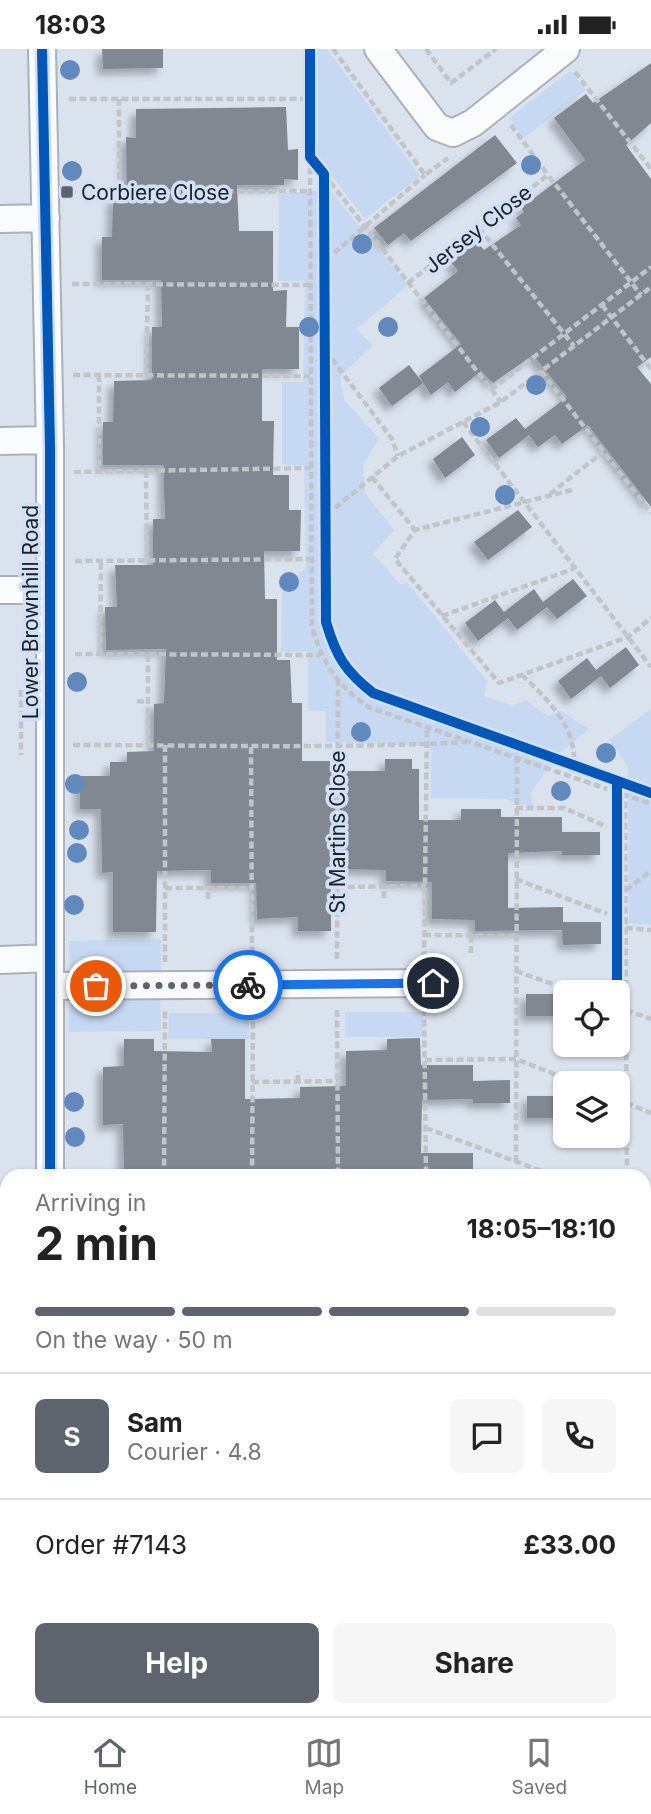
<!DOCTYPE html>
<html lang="en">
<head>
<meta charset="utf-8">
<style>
  :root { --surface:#fff; --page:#f6f6f6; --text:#222; --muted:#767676; --line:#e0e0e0; --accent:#5e646d }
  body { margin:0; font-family:Inter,sans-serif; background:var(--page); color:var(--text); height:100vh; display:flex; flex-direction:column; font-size:26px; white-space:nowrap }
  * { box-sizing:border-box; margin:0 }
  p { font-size:23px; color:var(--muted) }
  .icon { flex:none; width:38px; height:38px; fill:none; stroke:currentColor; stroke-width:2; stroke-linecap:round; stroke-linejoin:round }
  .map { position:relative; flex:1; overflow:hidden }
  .panel { position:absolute; left:0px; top:1120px; width:651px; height:548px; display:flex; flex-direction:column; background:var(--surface); border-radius:21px 21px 0 0; box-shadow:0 2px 5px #0004 }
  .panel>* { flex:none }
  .buttons { position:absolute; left:553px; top:931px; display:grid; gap:14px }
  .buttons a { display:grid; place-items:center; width:77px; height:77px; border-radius:10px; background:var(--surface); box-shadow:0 2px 5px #0004; font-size:35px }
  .pin { position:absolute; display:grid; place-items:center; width:60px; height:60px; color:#fff; margin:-30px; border:4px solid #fff; border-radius:50%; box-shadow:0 2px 7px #0007 }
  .courier { position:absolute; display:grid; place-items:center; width:70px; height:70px; margin:-35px; border:5px solid #1a73e8; border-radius:50%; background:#fff; color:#222; box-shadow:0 2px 9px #0007 }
  .summary em { font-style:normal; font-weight:700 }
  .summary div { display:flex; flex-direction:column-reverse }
  .summary { display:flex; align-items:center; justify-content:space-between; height:119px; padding:0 35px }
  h1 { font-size:46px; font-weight:700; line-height:52px }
  .bar { display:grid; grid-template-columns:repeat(4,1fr); gap:10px 7px; align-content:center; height:84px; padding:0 35px }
  .bar i { height:9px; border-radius:5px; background:var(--line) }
  .bar .current { background:var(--accent) }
  .bar p { grid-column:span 4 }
  .line { display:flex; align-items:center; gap:18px; padding:0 35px; border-top:2px solid var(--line) }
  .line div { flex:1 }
  .round { display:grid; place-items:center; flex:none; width:74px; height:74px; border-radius:10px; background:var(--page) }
  .primary-button { display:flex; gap:14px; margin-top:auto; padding:14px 35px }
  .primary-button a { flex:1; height:80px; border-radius:10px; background:var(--accent); color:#fff; font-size:28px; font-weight:700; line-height:80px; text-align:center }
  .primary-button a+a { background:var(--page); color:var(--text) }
  .status { display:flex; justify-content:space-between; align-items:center; height:49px; padding:0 35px; background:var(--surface); direction:ltr }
  .status svg { height:19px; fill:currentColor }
  .dock { display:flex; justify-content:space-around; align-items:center; height:98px; border-top:2px solid var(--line); background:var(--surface); font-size:19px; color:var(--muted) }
  .dock a { display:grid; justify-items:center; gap:4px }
  .dock .current { color:var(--accent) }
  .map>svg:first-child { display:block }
  .green { fill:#c6d8f2 }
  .building { fill:#828891; filter:url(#shadow) }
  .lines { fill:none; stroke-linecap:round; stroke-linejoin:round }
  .minor-casing { stroke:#abb0ba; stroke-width:30 }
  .path { stroke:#c1c4c8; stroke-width:4.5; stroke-dasharray:7 3.5; stroke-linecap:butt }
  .minor { stroke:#f9fbfc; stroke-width:26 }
  .cycleway-casing { stroke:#d2e0f6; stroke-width:15 }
  .cycleway { stroke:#0057b8; stroke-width:10 }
  .tree { fill:#6289bd }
  .done { stroke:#5e646d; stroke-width:7; stroke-dasharray:0 12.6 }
  .route { stroke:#1a73e8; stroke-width:9 }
  .poi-dot { fill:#5e646d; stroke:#d2e0f6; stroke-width:2.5 }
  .labels { text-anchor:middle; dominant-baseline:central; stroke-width:7; stroke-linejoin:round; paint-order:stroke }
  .poi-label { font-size:21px; fill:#1b2028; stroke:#d2e0f6; text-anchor:start }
  .street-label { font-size:21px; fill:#1b2028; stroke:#d2e0f6 }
</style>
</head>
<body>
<div class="status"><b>18:03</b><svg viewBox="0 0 49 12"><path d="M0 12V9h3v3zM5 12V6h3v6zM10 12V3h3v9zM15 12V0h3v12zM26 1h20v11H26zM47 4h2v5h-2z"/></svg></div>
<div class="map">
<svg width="651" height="1667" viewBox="0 0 651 1667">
  <defs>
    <filter id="shadow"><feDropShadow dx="-6" dy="6" stdDeviation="3.5" flood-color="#0004"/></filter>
  </defs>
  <rect width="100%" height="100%" fill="#dae2ee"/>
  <!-- green -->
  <path class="green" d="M 314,0 L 327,0 L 420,127 L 365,170 L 316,106 Z
    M 570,22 L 586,41 L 524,89 L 509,69 Z
    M 329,140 L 408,236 L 357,280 L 373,297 L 340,327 L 344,351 L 379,389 L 363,416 L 365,444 L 394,481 L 373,505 L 400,535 L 408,534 L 487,632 L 484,647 L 513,657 L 525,651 L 548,667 L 560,661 L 589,680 L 560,704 L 531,743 L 533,759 L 505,750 L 431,749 L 431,700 L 427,697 L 326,693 L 326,662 L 308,662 L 308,602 L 281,603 L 282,543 L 289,533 L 306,519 L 304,417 L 282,415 L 282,333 L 303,333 L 305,232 L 278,232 L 279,145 Z
    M 651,660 L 651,876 L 629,874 L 628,718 L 609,691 Z
    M 161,890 L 161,925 L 86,926 L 70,918 L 69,892 Z
    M 160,948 L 161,982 L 69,983 C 69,970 66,957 77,949 Z
    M 345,963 L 423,963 L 423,988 L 346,988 Z
    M 169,964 L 249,964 L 249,990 L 168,990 Z
    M 0,1422 L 7,1422 L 7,1598 L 0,1598 Z
    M 66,1661 L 636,1661 L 636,1667 L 66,1667 Z"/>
  <!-- building -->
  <path class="building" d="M 102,0 L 163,0 L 163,19 L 103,20 Z
    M 651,14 L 651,74 L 626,96 L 651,130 L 651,308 L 637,318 L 651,335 L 651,458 L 588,376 L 562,395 L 555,386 L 538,398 L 529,386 L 499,409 L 486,391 L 516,369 L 525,380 L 567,348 L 533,306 L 493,334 L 481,322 L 455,343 L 448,333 L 431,346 L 419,327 L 461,295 L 424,249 L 458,222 L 451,213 L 477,193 L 484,201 L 521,176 L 516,169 L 524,163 L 521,159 L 585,111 L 554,69 L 586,45 L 593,54 Z
    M 286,58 L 288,101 L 298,100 L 298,131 L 284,130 L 284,136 L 237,136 L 239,182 L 273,182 L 273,242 L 287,241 L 286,278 L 299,278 L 299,320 L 262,320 L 262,372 L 274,372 L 273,426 L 289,426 L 289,461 L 301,461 L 300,502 L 264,502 L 265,550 L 277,550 L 277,611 L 290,611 L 292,654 L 302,654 L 302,712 L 330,712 L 330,722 L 385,722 L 385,710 L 412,710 L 412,720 L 419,720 L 419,771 L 461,771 L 461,760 L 501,760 L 501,768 L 562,768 L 562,783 L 600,783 L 600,806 L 562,806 L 562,802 L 508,804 L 508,859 L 563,858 L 563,873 L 601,873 L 601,895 L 563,896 L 562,881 L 475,882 L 475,871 L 432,870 L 432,833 L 386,832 L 386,821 L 331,820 L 331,882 L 298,882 L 298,868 L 257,870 L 256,834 L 211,834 L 211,821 L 157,822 L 156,883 L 113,883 L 113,823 L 102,824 L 101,760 L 80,760 L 80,727 L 110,727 L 110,713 L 127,713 L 127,703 L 154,702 L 154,655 L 164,654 L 166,600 L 106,601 L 105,558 L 117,558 L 115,516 L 153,516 L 153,470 L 165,470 L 164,441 L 164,416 L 103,416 L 103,373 L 113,373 L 114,332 L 152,331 L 152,278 L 162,278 L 161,231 L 102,231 L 102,188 L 112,188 L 113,148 L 127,148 L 126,88 L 136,89 L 136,60 Z
    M 495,86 L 517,114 L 411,192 L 404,184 L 388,196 L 374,179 Z
    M 409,316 L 423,334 L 392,357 L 379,339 Z
    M 462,388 L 475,406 L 445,429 L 433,410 Z
    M 518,461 L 532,478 L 488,511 L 474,493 Z
    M 573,530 L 587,547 L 557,570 L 547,558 L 517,581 L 508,569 L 478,592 L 465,574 L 495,551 L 504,563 L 534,540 L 543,553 Z
    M 626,598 L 639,616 L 610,639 L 601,627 L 571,650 L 558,632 L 587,609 L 596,621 Z
    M 526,945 L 563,945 L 563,967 L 526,967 Z
    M 420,989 L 421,1016 L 473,1016 L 473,1050 L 422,1051 L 421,1104 L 473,1104 L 473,1127 L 124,1127 L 123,1075 L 103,1076 L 103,1018 L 124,1017 L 124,990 L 154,990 L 154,1002 L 212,1003 L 211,990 L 245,990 L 245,1050 L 300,1049 L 300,1038 L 346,1037 L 346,1002 L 387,1001 L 387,990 Z
    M 510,1031 L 510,1054 L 473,1054 L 473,1032 Z
    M 527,1047 L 564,1047 L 564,1069 L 527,1069 Z"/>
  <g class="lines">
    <!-- minor casing -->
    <g class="minor-casing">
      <path id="minor" d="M 42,0 L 50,399 L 50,1127
        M 378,0 L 437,78 L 453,84 L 473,74 L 566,0
        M 0,170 L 46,169
        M 0,392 L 49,391
        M 0,541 L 49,541
        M 0,911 L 50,909
        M 50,937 L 433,934
        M 0,1187 L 7,1188
        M 644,1508 L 651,1507
        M 47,1667 L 47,1661"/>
    </g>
    <!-- path -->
    <path class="path" d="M 333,0 L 425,126 L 448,109
      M 426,0 L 451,34 L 496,0
      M 575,23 L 651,120
      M 69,50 L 310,50
      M 119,50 L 119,142
      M 511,76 L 548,126
      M 310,108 L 312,578 C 324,617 336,634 368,658 L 607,740
      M 324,125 L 501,353
      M 69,143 L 309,142
      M 479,179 L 574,297
      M 334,204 L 425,126
      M 408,234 L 548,126 L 641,246
      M 72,235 L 310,236
      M 602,256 L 651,320
      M 332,310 L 392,390 L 398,407
      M 541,322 L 651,464
      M 73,326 L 310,327
      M 99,326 L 99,422
      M 146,326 L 148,235
      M 491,341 L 651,218
      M 463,373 L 651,618
      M 146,422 L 147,511
      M 74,423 L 311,419
      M 372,428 L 415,481
      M 572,441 L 415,481 L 395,510 L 499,634 L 628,588 L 651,569
      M 550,445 L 603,403
      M 335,459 L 398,407 L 501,353 L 651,238
      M 75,512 L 313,510
      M 442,567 L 573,520
      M 75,605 L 320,606
      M 100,605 L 101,511
      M 148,606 L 148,696
      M 522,626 C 544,647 573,674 574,708
      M 21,641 L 21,706
      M 137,652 L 148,653
      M 73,696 C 204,696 336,700 467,693
      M 251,698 L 252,910
      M 516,759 L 564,759 L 607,778
      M 516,830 L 607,865
      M 337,838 L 425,837
      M 165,839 L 252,839
      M 626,841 L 651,822
      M 384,849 L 384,838
      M 208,850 L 208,839
      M 626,879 L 651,881
      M 424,886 L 516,887
      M 471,904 L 471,887
      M 424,909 L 427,678
      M 337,910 L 338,632
      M 165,913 L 165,696
      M 516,922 L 575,943
      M 424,960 L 426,1127
      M 337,961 L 338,1127
      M 626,961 L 651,970
      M 425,1011 L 516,1010 L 577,1034
      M 252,1033 L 338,1032
      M 298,1033 L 298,1022
      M 626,1054 L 651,1064
      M 426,1079 L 555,1127
      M 516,1113 L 517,708
      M 164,1127 L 165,960
      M 252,1127 L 253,961
      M 627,1127 L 625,746 L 651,755
      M 644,1160 L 651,1162
      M 644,1248 L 651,1250
      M 644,1363 L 651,1363
      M 645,1451 L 651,1450
      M 0,1474 L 7,1474"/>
    <!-- minor -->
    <use href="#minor" class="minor"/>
    <!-- cycleway casing -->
    <g class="cycleway-casing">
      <path id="cycleway" d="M 42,0 L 50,399 L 50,1127
        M 310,0 L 310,108 L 324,125 L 326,573 C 336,607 345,622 373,644 L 651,744
        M 617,732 L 617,943"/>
    </g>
    <!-- cycleway -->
    <use href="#cycleway" class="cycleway"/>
  </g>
  <!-- trees -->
  <g class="tree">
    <circle cx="70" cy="21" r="10"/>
    <circle cx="531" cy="116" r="10"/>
    <circle cx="72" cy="122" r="10"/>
    <circle cx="362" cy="195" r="10"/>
    <circle cx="309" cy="278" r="10"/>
    <circle cx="388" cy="278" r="10"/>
    <circle cx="536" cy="336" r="10"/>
    <circle cx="480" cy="378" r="10"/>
    <circle cx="505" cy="446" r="10"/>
    <circle cx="289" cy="533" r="10"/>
    <circle cx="77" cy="633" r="10"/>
    <circle cx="361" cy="683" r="10"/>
    <circle cx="606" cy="704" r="10"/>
    <circle cx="75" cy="735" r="10"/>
    <circle cx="561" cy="742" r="10"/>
    <circle cx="79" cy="781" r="10"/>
    <circle cx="77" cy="804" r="10"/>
    <circle cx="74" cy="856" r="10"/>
    <circle cx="74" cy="1053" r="10"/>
    <circle cx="75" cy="1088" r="10"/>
  </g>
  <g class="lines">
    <!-- done -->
    <path class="done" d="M 96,937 L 248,936"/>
    <!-- route -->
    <path class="route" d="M 248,936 L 433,934"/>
  </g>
  <!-- markers -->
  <rect class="poi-dot" x="60" y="136" width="14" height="14" rx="3.5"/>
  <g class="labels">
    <!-- poi labels -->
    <g class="poi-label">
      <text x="81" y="143">Corbiere Close</text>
    </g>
    <!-- street labels -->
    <g class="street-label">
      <text transform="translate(478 180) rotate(-38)">Jersey Close</text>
      <text transform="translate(30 563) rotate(-90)">Lower Brownhill Road</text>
      <text transform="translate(337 783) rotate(-90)">St Martins Close</text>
    </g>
  </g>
</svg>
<div class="buttons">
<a><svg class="icon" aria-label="locate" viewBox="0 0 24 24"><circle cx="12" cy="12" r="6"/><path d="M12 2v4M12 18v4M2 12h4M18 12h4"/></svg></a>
<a><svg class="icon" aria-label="layers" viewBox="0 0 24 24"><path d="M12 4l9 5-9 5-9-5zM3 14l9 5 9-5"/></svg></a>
</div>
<div class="pin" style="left:96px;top:937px;background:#ea580c"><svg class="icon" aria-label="bag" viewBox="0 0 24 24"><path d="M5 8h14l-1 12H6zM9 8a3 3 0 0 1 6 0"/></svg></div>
<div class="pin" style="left:433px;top:934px;background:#1f2937"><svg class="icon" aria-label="home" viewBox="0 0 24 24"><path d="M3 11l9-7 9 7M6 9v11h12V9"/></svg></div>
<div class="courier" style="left:248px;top:936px"><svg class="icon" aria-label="bike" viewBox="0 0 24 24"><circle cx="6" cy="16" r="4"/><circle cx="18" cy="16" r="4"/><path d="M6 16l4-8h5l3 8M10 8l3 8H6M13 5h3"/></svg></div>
<section class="panel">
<div class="summary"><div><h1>2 min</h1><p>Arriving in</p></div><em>18:05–18:10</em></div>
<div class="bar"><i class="current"></i><i class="current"></i><i class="current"></i><i></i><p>On the way · 50 m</p></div>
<div class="line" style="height:126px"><b class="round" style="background:var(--accent);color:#fff">S</b><div><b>Sam</b><p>Courier · 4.8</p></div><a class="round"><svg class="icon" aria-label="chat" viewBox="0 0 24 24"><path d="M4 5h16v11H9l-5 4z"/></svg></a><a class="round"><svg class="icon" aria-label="phone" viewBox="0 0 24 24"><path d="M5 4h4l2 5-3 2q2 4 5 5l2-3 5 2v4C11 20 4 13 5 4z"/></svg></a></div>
<div class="line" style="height:91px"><div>Order #7143</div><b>£33.00</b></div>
<div class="primary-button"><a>Help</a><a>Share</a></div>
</section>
</div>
<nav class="dock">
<a class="current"><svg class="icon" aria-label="home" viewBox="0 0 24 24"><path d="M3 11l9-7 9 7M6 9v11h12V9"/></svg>Home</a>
<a><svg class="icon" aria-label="map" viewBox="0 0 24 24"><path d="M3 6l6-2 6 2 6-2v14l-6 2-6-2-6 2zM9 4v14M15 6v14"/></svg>Map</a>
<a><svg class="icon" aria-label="saved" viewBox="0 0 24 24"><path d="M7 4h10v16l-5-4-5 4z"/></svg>Saved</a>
</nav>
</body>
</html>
